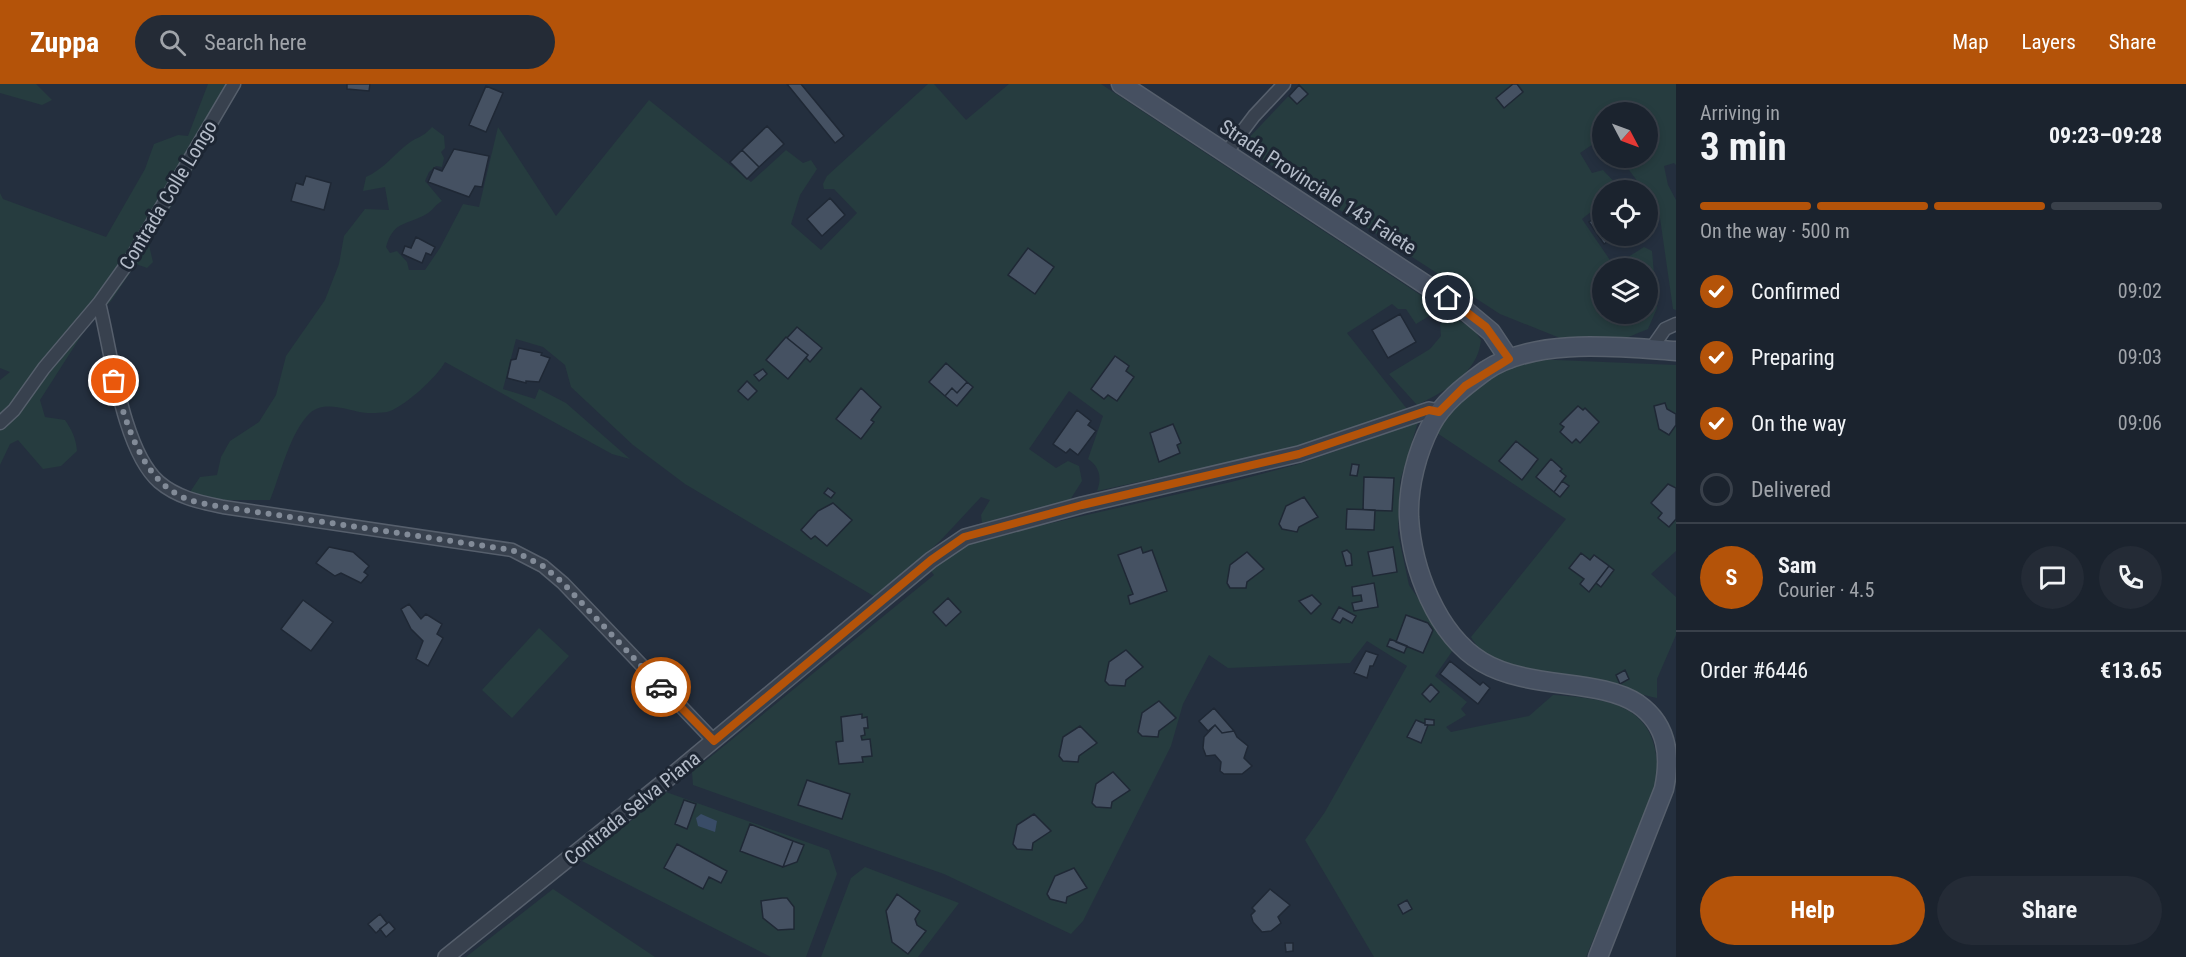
<!DOCTYPE html>
<html lang="en">
<head>
<meta charset="utf-8">
<style>
  :root { --surface:#1b232e; --page:#242b36; --text:#f1f3f6; --muted:#a0a4aa; --line:#39404a; --accent:#b45309 }
  body { margin:0; font-family:"Roboto Condensed",sans-serif; background:var(--page); color:var(--text); height:100vh; display:flex; flex-direction:column; font-size:22px; white-space:nowrap }
  * { box-sizing:border-box; margin:0 }
  p { font-size:20px; color:var(--muted) }
  .icon { flex:none; width:33px; height:33px; fill:none; stroke:currentColor; stroke-width:2; stroke-linecap:round; stroke-linejoin:round }
  .map { position:relative; flex:1; overflow:hidden }
  .side { display:flex; flex-direction:column; background:var(--surface); width:510px }
  .side>* { flex:none }
  .needle { width:39px; rotate:131deg }
  .buttons { position:absolute; left:1592px; top:18px; display:grid; gap:12px }
  .buttons a { display:grid; place-items:center; width:66px; height:66px; border-radius:50%; background:var(--surface); box-shadow:0 3px 9px #0003,0 0 0 2px var(--line); font-size:30px }
  .pin { position:absolute; display:grid; place-items:center; width:51px; height:51px; color:#fff; margin:-26px; border:3px solid #fff; border-radius:50%; box-shadow:0 2px 6px #0007 }
  .courier { position:absolute; display:grid; place-items:center; width:60px; height:60px; margin:-30px; border:4px solid #b45309; border-radius:50%; background:#fff; color:#222; box-shadow:0 2px 8px #0007 }
  .summary em { font-style:normal; font-weight:700 }
  .summary div { display:flex; flex-direction:column-reverse }
  .summary { display:flex; align-items:center; justify-content:space-between; height:102px; padding:0 24px }
  h1 { font-size:39px; font-weight:700; line-height:45px }
  .bar { display:grid; grid-template-columns:repeat(4,1fr); gap:9px 6px; align-content:center; height:72px; padding:0 24px }
  .bar i { height:8px; border-radius:4px; background:var(--line) }
  .bar .selected { background:var(--accent) }
  .bar p { grid-column:span 4 }
  .line { display:flex; align-items:center; gap:15px; padding:0 24px; border-top:2px solid var(--line) }
  .line div { flex:1 }
  .round { display:grid; place-items:center; flex:none; width:63px; height:63px; border-radius:32px; background:var(--page) }
  ol { padding:0 24px; list-style:none }
  li { display:flex; align-items:center; gap:18px; height:66px }
  li p { margin-inline-start:auto }
  li .icon { padding:6px; border-radius:50%; background:var(--accent); color:#fff; stroke-width:4 }
  li:last-child { color:var(--muted) }
  li i { width:33px; height:33px; border:3px solid var(--line); border-radius:50% }
  .primary-button { display:flex; gap:12px; margin-top:auto; padding:12px 24px }
  .primary-button a { flex:1; height:69px; border-radius:36px; background:var(--accent); color:#fff; font-size:24px; font-weight:700; line-height:69px; text-align:center }
  .primary-button a+a { background:var(--page); color:var(--text) }
  header { display:flex; align-items:center; gap:36px; box-sizing:border-box; height:84px; padding:0 30px; background:var(--accent); color:#fff }
  header strong { font-size:28px }
  nav { display:flex; gap:33px; margin-inline-start:auto; font-size:21px }
  .search { width:420px; height:54px; background:var(--page); display:flex; align-items:center; gap:15px; box-sizing:border-box; padding:0 21px; border-radius:33px; color:var(--muted); font-size:22px }
  main { display:flex; flex:1; min-height:0 }
  .map>svg:first-child { display:block }
  .green { fill:#263c3f; fill-rule:evenodd }
  .water { fill:#394c67 }
  .building { fill:#455162; stroke:#1f2835; stroke-width:1.5 }
  .lines { fill:none; stroke-linecap:round; stroke-linejoin:round }
  .minor-casing { stroke:#565f6c; stroke-width:15 }
  .tertiary-casing { stroke:#565f6c; stroke-width:18 }
  .secondary-casing { stroke:#565f6c; stroke-width:21 }
  .minor { stroke:#38414e; stroke-width:12 }
  .tertiary { stroke:#38414e; stroke-width:15 }
  .secondary { stroke:#465061; stroke-width:18 }
  .done { stroke:#828b98; stroke-width:6; stroke-dasharray:0 10.8 }
  .route { stroke:#b45309; stroke-width:8 }
  .labels { text-anchor:middle; dominant-baseline:central; stroke-width:6; stroke-linejoin:round; paint-order:stroke }
  .street-label { font-size:20px; fill:#b4bcc9; stroke:#1d2633 }
</style>
</head>
<body>
<header>
<strong>Zuppa</strong>
<div class="search"><svg class="icon" aria-label="search" viewBox="0 0 24 24"><circle cx="10" cy="10" r="6"/><path d="M15 15l6 6"/></svg>Search here</div>
<nav><a>Map</a><a>Layers</a><a>Share</a></nav>
</header>
<main>
<div class="map">
<svg width="1676" height="873" viewBox="0 0 1676 873">
  <rect width="100%" height="100%" fill="#242f3e"/>
  <!-- green -->
  <path class="green" d="M 0,0 L 36,0 L 52,16 L 42,21 L 0,9 Z
    M 208,0 L 242,0 L 149,161 L 153,178 L 147,184 L 136,180 L 111,217 L 90,238 L 40,316 L 45,333 L 65,336 C 72,346 76,355 77,367 L 61,382 L 43,385 L 18,356 L 10,360 L 0,381 L 0,296 L 10,288 L 0,284 L 0,109 L 3,115 L 106,153 L 145,85 L 154,60 L 178,51 L 188,52 Z
    M 928,0 L 934,0 L 966,36 L 1009,0 L 1101,0 L 1434,220 L 1429,232 L 1416,240 L 1406,225 L 1398,225 L 1392,220 L 1347,249 L 1407,325 L 1295,364 L 1097,407 C 1102,394 1100,383 1088,375 L 1103,332 L 1069,307 L 1029,365 L 1056,384 L 1068,377 L 1079,382 L 1082,397 L 1070,416 L 982,439 L 981,431 L 990,416 L 981,413 L 940,457 L 877,514 L 685,400 L 633,361 L 571,303 L 565,281 L 543,263 L 516,255 L 503,305 L 535,315 L 539,305 L 566,319 L 630,375 L 612,370 L 445,278 C 437,293 406,321 390,327 C 385,329 373,329 367,329 C 350,328 326,315 310,329 C 290,348 280,392 270,416 L 217,416 L 190,408 L 200,393 L 217,391 L 221,373 L 230,357 L 259,338 L 276,311 L 286,272 L 325,216 L 339,180 L 344,152 L 365,125 L 389,126 L 385,103 L 363,107 L 366,93 C 384,85 394,70 409,59 C 419,52 422,54 432,43 L 444,52 L 445,64 L 441,68 L 444,74 L 442,83 L 436,82 L 429,88 L 425,97 L 442,117 C 436,120 433,126 428,129 C 408,142 394,135 386,163 L 390,169 L 397,167 L 407,178 L 409,186 L 425,186 L 440,164 L 463,120 L 479,123 L 498,43 L 556,132 L 649,16 L 751,98 L 786,66 L 803,79 L 811,76 L 817,85 L 800,111 L 791,140 L 821,166 L 857,129 L 834,105 L 824,105 L 823,100 L 827,92 Z
    M 1300,0 L 1676,0 L 1676,81 L 1674,79 L 1664,82 L 1668,101 L 1676,116 L 1676,226 L 1673,225 L 1659,127 L 1647,111 L 1647,106 L 1644,106 L 1620,74 L 1647,74 L 1647,28 L 1602,28 L 1602,54 L 1580,69 L 1592,89 L 1603,86 L 1620,104 L 1602,106 L 1602,119 L 1582,135 L 1614,182 L 1644,163 L 1652,167 L 1657,224 L 1648,245 L 1626,254 L 1560,254 L 1500,230 L 1241,62 ZM 1602,184 L 1647,184 L 1647,230 L 1602,230 Z
    M 1451,231 L 1474,246 L 1481,256 C 1478,289 1444,308 1417,321 L 1389,290 L 1430,265 L 1441,252 L 1440,240 Z
    M 1532,275 L 1676,281 L 1676,467 L 1651,490 L 1676,513 L 1676,551 L 1657,595 L 1657,614 C 1638,611 1622,601 1603,597 C 1593,595 1581,597 1571,595 C 1541,591 1486,582 1471,553 L 1566,435 L 1437,349 C 1458,315 1493,287 1532,275 Z
    M 1418,338 L 1400,397 L 1398,450 L 1409,501 L 1453,566 L 1435,592 L 1467,618 L 1461,625 L 1466,631 L 1446,643 L 1451,648 L 1529,632 L 1553,611 C 1619,615 1663,624 1657,703 L 1586,873 L 1374,873 L 1305,756 L 1325,728 L 1407,582 L 1367,557 L 1350,579 L 1228,584 L 1209,571 L 1183,620 L 1171,662 L 1083,837 L 1071,850 L 944,790 L 693,701 L 692,688 L 934,491 L 931,487 L 962,464 L 986,454 L 1231,398 L 1299,380 Z
    M 539,544 L 569,572 L 512,634 L 482,606 Z
    M 666,708 L 829,766 L 837,790 L 806,873 L 771,873 L 582,777 Z
    M 865,783 L 959,819 L 918,873 L 821,873 L 851,794 Z
    M 553,805 L 655,873 L 466,873 Z"/>
  <!-- water -->
  <path class="water" d="M 701,730 L 717,737 L 715,748 L 698,742 L 696,734 Z"/>
  <!-- building -->
  <path class="building" d="M 347,0 L 370,0 L 369,7 L 347,5 Z
    M 787,0 L 801,0 L 844,52 L 835,59 Z
    M 1513,0 L 1517,0 L 1523,8 L 1504,24 L 1496,14 Z
    M 1299,1 L 1308,10 L 1297,20 L 1289,12 Z
    M 486,2 L 503,9 L 486,48 L 469,41 Z
    M 767,42 L 784,60 L 759,83 L 742,66 Z
    M 454,65 L 489,72 L 482,103 L 475,102 L 469,113 L 428,98 L 434,84 L 442,87 Z
    M 742,66 L 759,83 L 747,95 L 730,78 Z
    M 306,92 L 331,99 L 324,126 L 291,117 L 296,99 L 303,101 Z
    M 830,114 L 845,131 L 822,152 L 807,135 Z
    M 1602,123 L 1602,152 L 1626,152 L 1615,159 L 1612,154 L 1604,160 L 1589,138 L 1596,133 L 1594,129 Z
    M 416,153 L 435,163 L 431,171 L 426,169 L 422,179 L 402,170 L 405,162 L 411,164 Z
    M 1028,164 L 1054,183 L 1035,210 L 1008,191 Z
    M 1400,230 L 1416,258 L 1388,274 L 1372,246 Z
    M 797,243 L 822,264 L 810,278 L 806,274 L 808,271 L 787,254 Z
    M 786,253 L 808,271 L 788,295 L 766,276 Z
    M 519,264 L 542,269 L 541,271 L 550,274 L 539,298 L 526,297 L 526,299 L 507,294 L 511,276 L 516,275 Z
    M 1115,272 L 1129,282 L 1126,287 L 1134,293 L 1117,317 L 1108,311 L 1104,315 L 1091,305 Z
    M 946,279 L 967,298 L 957,309 L 952,304 L 945,312 L 929,298 Z
    M 763,285 L 767,290 L 759,297 L 754,291 Z
    M 747,297 L 757,307 L 748,316 L 738,307 Z
    M 967,298 L 973,303 L 957,322 L 945,312 L 952,304 L 957,309 Z
    M 861,304 L 881,323 L 871,336 L 874,338 L 861,355 L 836,335 Z
    M 1665,319 L 1667,325 L 1676,330 L 1676,341 L 1669,351 L 1659,345 L 1654,322 Z
    M 1578,322 L 1583,326 L 1585,324 L 1599,338 L 1580,359 L 1576,355 L 1572,359 L 1560,348 L 1564,343 L 1560,340 Z
    M 1077,326 L 1091,337 L 1088,341 L 1096,347 L 1078,371 L 1070,365 L 1066,369 L 1053,360 Z
    M 1173,340 L 1181,359 L 1177,361 L 1180,369 L 1159,378 L 1150,349 Z
    M 1516,357 L 1538,375 L 1522,396 L 1499,377 Z
    M 1551,375 L 1562,385 L 1560,387 L 1566,392 L 1554,408 L 1536,393 Z
    M 1352,380 L 1359,381 L 1357,392 L 1350,391 Z
    M 1364,393 L 1394,394 L 1392,427 L 1363,426 Z
    M 1562,397 L 1569,402 L 1560,413 L 1554,408 Z
    M 1668,400 L 1676,404 L 1676,435 L 1669,443 L 1658,434 L 1662,429 L 1651,419 Z
    M 828,404 L 835,409 L 831,414 L 824,409 Z
    M 1304,413 L 1318,433 L 1299,443 L 1297,448 L 1282,445 L 1279,440 L 1286,422 Z
    M 833,419 L 852,436 L 827,462 L 815,452 L 811,455 L 801,446 L 818,427 Z
    M 1347,425 L 1375,426 L 1374,446 L 1346,445 Z
    M 329,463 L 353,468 L 369,482 L 364,488 L 368,491 L 361,499 L 341,489 L 335,492 L 316,479 Z
    M 1141,463 L 1143,469 L 1152,466 L 1167,507 L 1130,520 L 1128,512 L 1133,510 L 1118,471 Z
    M 1393,463 L 1397,488 L 1373,492 L 1368,468 Z
    M 1347,466 L 1351,470 L 1352,481 L 1346,482 L 1342,468 Z
    M 1247,468 L 1264,485 L 1247,498 L 1246,504 L 1230,504 L 1227,499 L 1230,481 Z
    M 1581,469 L 1590,476 L 1594,471 L 1609,482 L 1589,508 L 1580,500 L 1584,495 L 1569,484 Z
    M 1609,482 L 1614,486 L 1601,503 L 1596,499 Z
    M 1374,499 L 1378,523 L 1354,527 L 1352,519 L 1362,517 L 1361,511 L 1353,512 L 1352,503 Z
    M 1312,511 L 1321,520 L 1311,530 L 1299,517 Z
    M 948,514 L 961,528 L 946,542 L 933,528 Z
    M 303,516 L 333,538 L 311,567 L 281,545 Z
    M 409,520 L 421,535 L 426,530 L 442,540 L 437,550 L 443,554 L 428,582 L 416,575 L 423,557 L 411,545 L 401,525 Z
    M 1339,523 L 1356,532 L 1352,539 L 1343,534 L 1340,539 L 1332,535 Z
    M 1406,531 L 1428,539 L 1433,546 L 1423,569 L 1396,558 Z
    M 1390,555 L 1407,562 L 1404,569 L 1387,562 Z
    M 1126,566 L 1143,583 L 1126,596 L 1125,602 L 1109,601 L 1105,597 L 1109,578 Z
    M 1366,567 L 1378,571 L 1373,582 L 1370,582 L 1367,594 L 1354,589 Z
    M 1450,577 L 1480,601 L 1483,598 L 1490,604 L 1478,620 L 1440,590 Z
    M 1625,586 L 1629,595 L 1620,600 L 1616,591 Z
    M 1431,600 L 1439,608 L 1430,618 L 1422,610 Z
    M 1159,617 L 1176,634 L 1159,647 L 1158,653 L 1142,652 L 1138,648 L 1142,629 Z
    M 1214,624 L 1234,647 L 1222,649 L 1215,641 L 1208,647 L 1199,637 Z
    M 862,630 L 862,634 L 867,633 L 868,644 L 864,644 L 865,651 L 861,652 L 862,656 L 870,655 L 872,672 L 862,673 L 863,678 L 839,680 L 836,658 L 843,657 L 841,633 Z
    M 1425,635 L 1434,636 L 1434,641 L 1425,641 Z
    M 1416,636 L 1428,641 L 1421,659 L 1407,653 Z
    M 1215,641 L 1222,649 L 1234,647 L 1237,653 L 1248,662 L 1244,674 L 1252,682 L 1242,690 L 1224,690 L 1220,687 L 1221,678 L 1215,671 L 1206,672 L 1203,664 L 1204,653 Z
    M 1080,642 L 1097,659 L 1079,672 L 1078,678 L 1063,677 L 1059,672 L 1063,653 Z
    M 1113,688 L 1130,706 L 1112,718 L 1111,724 L 1096,723 L 1092,719 L 1096,700 Z
    M 807,696 L 850,710 L 842,735 L 798,721 Z
    M 684,716 L 696,720 L 687,745 L 675,740 Z
    M 1034,730 L 1051,747 L 1033,759 L 1032,766 L 1017,765 L 1013,760 L 1017,741 Z
    M 750,740 L 793,757 L 783,783 L 740,767 Z
    M 793,757 L 804,761 L 797,778 L 783,783 Z
    M 677,760 L 727,787 L 721,799 L 709,793 L 703,805 L 664,784 Z
    M 1074,784 L 1087,804 L 1067,813 L 1066,819 L 1050,815 L 1047,810 L 1055,792 Z
    M 1270,805 L 1290,821 L 1278,833 L 1281,839 L 1271,847 L 1262,848 L 1253,838 L 1251,831 L 1255,827 L 1252,824 Z
    M 897,810 L 920,827 L 915,835 L 917,841 L 926,847 L 908,870 L 892,858 L 886,827 Z
    M 782,814 L 787,814 L 794,823 L 794,845 L 778,846 L 763,834 L 761,817 Z
    M 1407,816 L 1412,825 L 1403,830 L 1398,821 Z
    M 380,830 L 387,839 L 376,849 L 368,840 Z
    M 389,838 L 395,845 L 386,853 L 380,845 Z
    M 1285,859 L 1293,859 L 1293,867 L 1286,868 Z"/>
  <g class="lines">
    <!-- minor casing -->
    <g class="minor-casing">
      <path id="minor" d="M 1226,69 L 1254,32 L 1284,0
        M 99,219 C 111,265 122,366 159,398 C 178,414 200,418 223,423 L 512,466 L 543,482 L 563,499 L 714,657
        M 1651,265 L 1665,245 L 1676,240
        M 0,339 L 14,326 L 44,284 L 99,219 L 132,173 L 234,0"/>
    </g>
    <!-- tertiary casing -->
    <g class="tertiary-casing">
      <path id="tertiary" d="M 446,873 L 665,697 L 931,476 L 965,453 L 1082,421 L 1299,370 L 1429,326 L 1439,328"/>
    </g>
    <!-- secondary casing -->
    <g class="secondary-casing">
      <path id="secondary" d="M 1121,0 L 1467,228 L 1491,248 L 1509,275
        M 1598,873 L 1664,705 C 1671,672 1668,641 1638,620 C 1599,594 1529,606 1482,578 C 1436,550 1412,484 1409,433 C 1408,402 1417,368 1431,341 C 1443,318 1465,302 1485,287 C 1535,253 1619,263 1676,267"/>
    </g>
    <!-- minor -->
    <use href="#minor" class="minor"/>
    <!-- tertiary -->
    <use href="#tertiary" class="tertiary"/>
    <!-- secondary -->
    <use href="#secondary" class="secondary"/>
  </g>
  <g class="lines">
    <!-- done -->
    <path class="done" d="M 114,297 C 127,340 141,397 187,415 C 198,419 211,421 223,423 L 512,466 L 543,482 L 563,499 L 661,603"/>
    <!-- route -->
    <path class="route" d="M 661,603 L 714,657 L 931,476 L 964,453 L 1082,421 L 1299,370 L 1429,326 L 1439,328 L 1465,302 L 1509,275 L 1486,243 L 1448,214"/>
  </g>
  <g class="labels">
    <!-- street labels -->
    <g class="street-label">
      <text transform="translate(1318 103) rotate(33)">Strada Provinciale 143 Faiete</text>
      <text transform="translate(168 111) rotate(-59)">Contrada Colle Longo</text>
      <text transform="translate(632 724) rotate(-39)">Contrada Selva Piana</text>
    </g>
  </g>
</svg>
<div class="buttons">
<a><svg class="needle" viewBox="-14 -14 28 28"><path d="M0-13l5 13h-10z" fill="#e53935"/><path d="M0 13l5-13h-10z" fill="#a0a4aa"/></svg></a>
<a><svg class="icon" aria-label="locate" viewBox="0 0 24 24"><circle cx="12" cy="12" r="6"/><path d="M12 2v4M12 18v4M2 12h4M18 12h4"/></svg></a>
<a><svg class="icon" aria-label="layers" viewBox="0 0 24 24"><path d="M12 4l9 5-9 5-9-5zM3 14l9 5 9-5"/></svg></a>
</div>
<div class="pin" style="left:114px;top:297px;background:#ea580c"><svg class="icon" aria-label="bag" viewBox="0 0 24 24"><path d="M5 8h14l-1 12H6zM9 8a3 3 0 0 1 6 0"/></svg></div>
<div class="pin" style="left:1448px;top:214px;background:#1f2937"><svg class="icon" aria-label="home" viewBox="0 0 24 24"><path d="M3 11l9-7 9 7M6 9v11h12V9"/></svg></div>
<div class="courier" style="left:661px;top:603px"><svg class="icon" aria-label="car" viewBox="0 0 24 24"><path d="M5 17H2v-5l4-1 3-4h7l3 4 3 1v5h-3M9 17h6M6 11h13"/><circle cx="7" cy="17" r="2"/><circle cx="17" cy="17" r="2"/></svg></div>
</div>
<section class="side">
<div class="summary"><div><h1>3 min</h1><p>Arriving in</p></div><em>09:23–09:28</em></div>
<div class="bar"><i class="selected"></i><i class="selected"></i><i class="selected"></i><i></i><p>On the way · 500 m</p></div>
<ol>
<li><svg class="icon" aria-label="check" viewBox="0 0 24 24"><path d="M5 12l5 5 9-10"/></svg>Confirmed<p>09:02</p></li>
<li><svg class="icon" aria-label="check" viewBox="0 0 24 24"><path d="M5 12l5 5 9-10"/></svg>Preparing<p>09:03</p></li>
<li><svg class="icon" aria-label="check" viewBox="0 0 24 24"><path d="M5 12l5 5 9-10"/></svg>On the way<p>09:06</p></li>
<li><i></i>Delivered</li>
</ol>
<div class="line" style="height:108px"><b class="round" style="background:var(--accent);color:#fff">S</b><div><b>Sam</b><p>Courier · 4.5</p></div><a class="round"><svg class="icon" aria-label="chat" viewBox="0 0 24 24"><path d="M4 5h16v11H9l-5 4z"/></svg></a><a class="round"><svg class="icon" aria-label="phone" viewBox="0 0 24 24"><path d="M5 4h4l2 5-3 2q2 4 5 5l2-3 5 2v4C11 20 4 13 5 4z"/></svg></a></div>
<div class="line" style="height:78px"><div>Order #6446</div><b>€13.65</b></div>
<div class="primary-button"><a>Help</a><a>Share</a></div>
</section>
</main>
</body>
</html>
